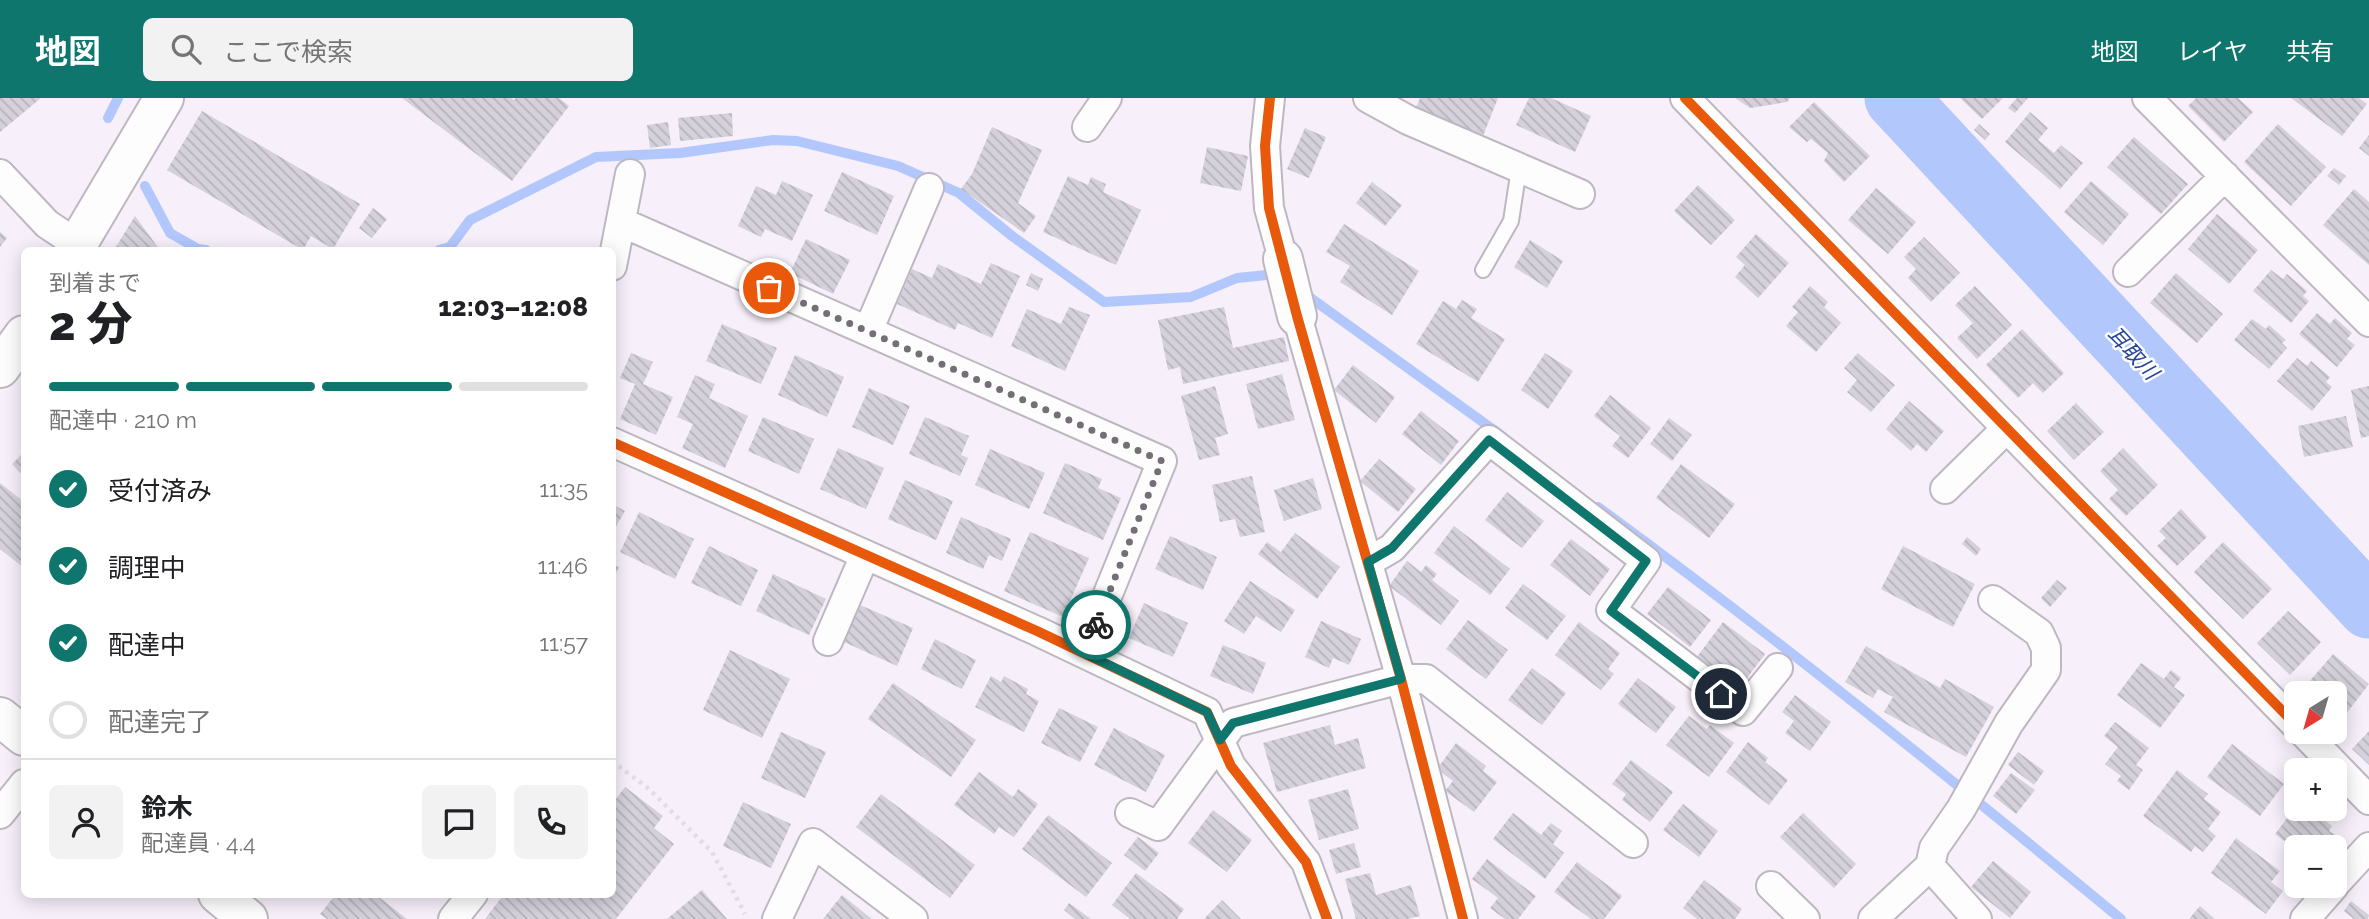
<!DOCTYPE html>
<html lang="ja">
<head>
<meta charset="utf-8">
<style>
  :root { --surface:#fff; --page:#f2f2f2; --text:#202124; --muted:#757577; --line:#e0e0e0; --accent:#0f766e }
  body { margin:0; font-family:Raleway,"Noto Sans JP",sans-serif; background:var(--page); color:var(--text); height:100vh; display:flex; flex-direction:column; font-size:26px; white-space:nowrap }
  * { box-sizing:border-box; margin:0 }
  p { font-size:23px; color:var(--muted) }
  .icon { flex:none; width:38px; height:38px; fill:none; stroke:currentColor; stroke-width:2; stroke-linecap:round; stroke-linejoin:round }
  .map { position:relative; flex:1; overflow:hidden }
  .side { position:absolute; left:21px; top:149px; width:595px; height:651px; display:flex; flex-direction:column; background:var(--surface); border-radius:10px; box-shadow:0 4px 18px #0003 }
  .side>* { flex:none }
  .needle { width:46px; rotate:217deg }
  .buttons { position:absolute; left:2284px; top:583px; display:grid; gap:14px }
  .buttons a { display:grid; place-items:center; width:63px; height:63px; border-radius:10px; background:var(--surface); box-shadow:0 4px 18px #0003; font-size:35px }
  .pin { position:absolute; display:grid; place-items:center; width:60px; height:60px; color:#fff; margin:-30px; border:4px solid #fff; border-radius:50%; box-shadow:0 2px 7px #0007 }
  .courier { position:absolute; display:grid; place-items:center; width:70px; height:70px; margin:-35px; border:5px solid #0f766e; border-radius:50%; background:#fff; color:#222; box-shadow:0 2px 9px #0007 }
  .overview em { font-style:normal; font-weight:800 }
  .overview div { display:flex; flex-direction:column-reverse }
  .overview { display:flex; align-items:center; justify-content:space-between; height:119px; padding:0 28px }
  h1 { font-size:46px; font-weight:800; line-height:52px }
  .bar { display:grid; grid-template-columns:repeat(4,1fr); gap:10px 7px; align-content:center; height:84px; padding:0 28px }
  .bar i { height:9px; border-radius:5px; background:var(--line) }
  .bar .on { background:var(--accent) }
  .bar p { grid-column:span 4 }
  .line { display:flex; align-items:center; gap:18px; padding:0 28px; border-top:2px solid var(--line) }
  .line div { flex:1 }
  .round { display:grid; place-items:center; flex:none; width:74px; height:74px; border-radius:10px; background:var(--page) }
  ol { padding:0 28px; list-style:none }
  li { display:flex; align-items:center; gap:21px; height:77px }
  li p { margin-inline-start:auto }
  li .icon { padding:7px; border-radius:50%; background:var(--accent); color:#fff; stroke-width:4 }
  li:last-child { color:var(--muted) }
  li i { width:38px; height:38px; border:4px solid var(--line); border-radius:50% }
  header { display:flex; align-items:center; gap:42px; box-sizing:border-box; height:98px; padding:0 35px; background:var(--accent); color:#fff }
  header strong { font-size:33px }
  nav { display:flex; gap:38px; margin-inline-start:auto; font-size:24px }
  .search { width:490px; height:63px; background:var(--page); display:flex; align-items:center; gap:18px; box-sizing:border-box; padding:0 24px; border-radius:10px; color:var(--muted); font-size:26px }
  .map>svg:first-child { display:block }
  .lines { fill:none; stroke-linecap:round; stroke-linejoin:round }
  .stream { stroke:#b2c7fc; stroke-width:10 }
  .river { stroke:#b2c7fc; stroke-width:63 }
  .building { fill:url(#building-back-hatch) }
  .lane-casing { stroke:#beb7c1; stroke-width:18 }
  .street-casing { stroke:#beb7c1; stroke-width:32 }
  .secondary-casing { stroke:#beb7c1; stroke-width:42 }
  .path { stroke:#e0dee1; stroke-width:4.5; stroke-dasharray:3.5 5; stroke-linecap:butt }
  .lane { stroke:#fefdfe; stroke-width:14 }
  .street { stroke:#fefdfe; stroke-width:28 }
  .secondary { stroke:#fefdfe; stroke-width:38 }
  .cycleway-casing { stroke:#fff; stroke-width:15 }
  .cycleway { stroke:#e8590c; stroke-width:10 }
  .done { stroke:#756e77; stroke-width:7; stroke-dasharray:0 12.6 }
  .route { stroke:#0f766e; stroke-width:9 }
  .labels { text-anchor:middle; dominant-baseline:central; stroke-width:5; stroke-linejoin:round; paint-order:stroke }
  .water-label { font-size:21px; font-style:italic; fill:#264698; stroke:#fff }
</style>
</head>
<body>
<header>
<strong>地図</strong>
<div class="search"><svg class="icon" aria-label="search" viewBox="0 0 24 24"><circle cx="10" cy="10" r="6"/><path d="M15 15l6 6"/></svg>ここで検索</div>
<nav><a>地図</a><a>レイヤ</a><a>共有</a></nav>
</header>
<div class="map">
<svg width="2369" height="821" viewBox="0 0 2369 821">
  <defs>
    <pattern id="building-back-hatch" width="6" height="6" patternUnits="userSpaceOnUse" patternTransform="scale(1.75)"><rect width="6" height="6" fill="#d4d1db"/><path d="M-1 5l2 2M0 0l6 6M5-1l2 2" fill="none" stroke="#b6b3bc"/></pattern>
  </defs>
  <rect width="100%" height="100%" fill="#f7effa"/>
  <g class="lines">
    <!-- stream -->
    <path class="stream" d="M 108,20 L 118,0
      M 145,88 L 170,135 L 198,151 L 206,152
      M 439,152 L 450,149 L 470,122 L 596,59 L 680,55 L 773,42 L 797,43 L 898,68 L 959,95 L 1012,138 L 1104,204 L 1191,199 L 1237,180 L 1276,176 L 1279,178
      M 1301,193 L 1498,335
      M 1598,409 C 1777,540 1950,680 2121,821"/>
    <!-- river -->
    <path class="river" d="M 1896,0 L 2369,509"/>
  </g>
  <!-- building -->
  <path class="building" d="M 0,0 L 41,0 L 0,34 Z
    M 402,0 L 511,0 L 514,2 L 516,0 L 559,0 L 569,8 L 512,83 Z
    M 1420,0 L 1498,0 L 1483,38 L 1415,12 Z
    M 1529,0 L 1551,0 L 1591,18 L 1575,54 L 1516,27 Z
    M 1735,0 L 1790,0 L 1787,4 L 1750,10 Z
    M 1960,0 L 2003,0 L 1982,21 Z
    M 2017,0 L 2028,0 L 2015,15 L 2008,10 Z
    M 2196,0 L 2238,0 L 2253,14 L 2224,44 L 2188,8 Z
    M 2291,0 L 2359,0 L 2367,6 L 2342,38 Z
    M 1814,4 L 1870,58 L 1844,84 L 1824,63 L 1828,55 L 1811,41 L 1807,44 L 1789,29 Z
    M 202,13 L 360,106 L 333,151 L 311,138 L 303,152 L 167,72 Z
    M 2030,14 L 2048,30 L 2038,42 L 2054,55 L 2061,47 L 2083,65 L 2060,91 L 2005,44 Z
    M 732,15 L 733,38 L 680,43 L 678,20 Z
    M 668,24 L 671,47 L 650,50 L 647,27 Z
    M 1979,26 L 1990,36 L 1985,42 L 1974,32 Z
    M 2278,26 L 2326,69 L 2291,108 L 2244,64 Z
    M 992,29 L 1042,52 L 1018,105 L 1036,118 L 1024,135 L 961,91 L 972,76 Z
    M 1305,30 L 1326,39 L 1309,80 L 1287,71 Z
    M 2369,37 L 2369,58 L 2359,50 Z
    M 2134,39 L 2188,86 L 2161,116 L 2107,69 Z
    M 1207,49 L 1248,58 L 1241,93 L 1200,85 Z
    M 2334,70 L 2346,78 L 2339,87 L 2327,78 Z
    M 842,74 L 894,98 L 877,137 L 824,113 Z
    M 1068,78 L 1088,87 L 1091,79 L 1106,86 L 1103,94 L 1141,112 L 1116,167 L 1043,134 Z
    M 782,83 L 813,97 L 792,143 L 765,131 L 761,139 L 738,128 L 756,88 L 776,97 Z
    M 2091,83 L 2129,116 L 2103,147 L 2064,114 Z
    M 1372,84 L 1402,107 L 1385,128 L 1356,105 Z
    M 1698,87 L 1735,122 L 1711,147 L 1674,113 Z
    M 1876,90 L 1916,124 L 1888,156 L 1848,122 Z
    M 2354,91 L 2369,104 L 2369,167 L 2323,127 Z
    M 373,110 L 387,121 L 372,140 L 359,130 Z
    M 2217,116 L 2258,152 L 2229,186 L 2188,151 Z
    M 135,118 L 160,152 L 114,152 Z
    M 1344,126 L 1419,173 L 1392,217 L 1340,184 L 1350,168 L 1326,154 Z
    M 0,134 L 7,140 L 0,149 Z
    M 1756,136 L 1789,165 L 1758,200 L 1735,179 L 1745,167 L 1736,159 Z
    M 1924,139 L 1960,175 L 1931,204 L 1908,180 L 1916,171 L 1904,159 Z
    M 806,141 L 850,162 L 833,196 L 790,175 Z
    M 1530,142 L 1563,163 L 1547,190 L 1514,169 Z
    M 991,165 L 1020,178 L 992,240 L 958,225 L 955,232 L 897,206 L 912,171 L 932,180 L 938,166 L 981,186 Z
    M 2271,172 L 2283,181 L 2287,176 L 2307,193 L 2303,198 L 2309,203 L 2291,225 L 2253,193 Z
    M 1031,175 L 1043,181 L 1038,193 L 1026,187 Z
    M 2176,175 L 2223,216 L 2197,245 L 2150,205 Z
    M 1810,188 L 1828,204 L 1824,209 L 1841,225 L 1816,254 L 1786,228 L 1798,214 L 1792,209 Z
    M 1975,188 L 2012,227 L 1977,261 L 1957,240 L 1973,225 L 1955,207 Z
    M 1462,202 L 1477,211 L 1471,220 L 1505,241 L 1478,284 L 1416,246 L 1443,203 L 1456,211 Z
    M 1069,209 L 1090,217 L 1065,273 L 1011,248 L 1027,211 L 1061,226 Z
    M 1224,209 L 1233,250 L 1284,239 L 1289,263 L 1183,286 L 1180,269 L 1168,272 L 1158,222 Z
    M 2317,215 L 2330,226 L 2335,220 L 2352,235 L 2347,241 L 2355,247 L 2337,269 L 2299,236 Z
    M 2252,221 L 2266,231 L 2269,227 L 2286,242 L 2282,245 L 2287,250 L 2269,271 L 2234,242 Z
    M 722,226 L 777,250 L 761,286 L 706,263 Z
    M 2022,231 L 2064,275 L 2043,295 L 2033,285 L 2018,300 L 1986,267 Z
    M 631,255 L 653,264 L 643,286 L 673,299 L 656,337 L 620,321 L 635,286 L 620,280 Z
    M 1545,255 L 1573,273 L 1548,311 L 1521,292 Z
    M 1858,255 L 1895,287 L 1871,314 L 1847,294 L 1857,282 L 1844,270 Z
    M 795,257 L 844,279 L 827,319 L 778,297 Z
    M 2297,260 L 2307,268 L 2311,263 L 2330,279 L 2326,284 L 2332,289 L 2312,313 L 2277,283 Z
    M 1353,267 L 1395,299 L 1376,325 L 1334,292 Z
    M 1282,276 L 1295,322 L 1258,331 L 1246,286 Z
    M 695,277 L 715,286 L 709,300 L 748,318 L 725,370 L 682,350 L 693,326 L 677,319 Z
    M 1215,288 L 1228,336 L 1215,340 L 1220,357 L 1199,362 L 1181,298 Z
    M 2369,288 L 2369,338 L 2361,340 L 2351,292 Z
    M 869,290 L 910,308 L 893,347 L 852,329 Z
    M 1610,297 L 1651,330 L 1628,360 L 1612,348 L 1620,338 L 1594,318 Z
    M 1909,303 L 1944,333 L 1926,354 L 1917,346 L 1911,353 L 1886,331 Z
    M 2076,305 L 2104,334 L 2074,362 L 2047,333 Z
    M 1421,313 L 1459,343 L 1441,367 L 1402,336 Z
    M 2346,318 L 2353,349 L 2304,359 L 2298,328 Z
    M 763,319 L 814,341 L 799,376 L 748,353 Z
    M 925,319 L 969,338 L 961,357 L 968,360 L 960,378 L 909,356 Z
    M 1669,320 L 1692,337 L 1672,363 L 1650,346 Z
    M 838,350 L 884,370 L 866,411 L 820,391 Z
    M 2123,350 L 2158,387 L 2126,418 L 2109,401 L 2118,392 L 2100,373 Z
    M 990,351 L 1045,375 L 1029,411 L 975,387 Z
    M 24,354 L 24,379 L 12,366 Z
    M 1379,361 L 1416,391 L 1398,414 L 1360,383 Z
    M 1065,365 L 1102,381 L 1098,390 L 1121,400 L 1103,442 L 1043,415 Z
    M 1681,366 L 1735,406 L 1709,440 L 1656,400 Z
    M 1252,378 L 1265,434 L 1240,439 L 1235,421 L 1220,424 L 1212,387 Z
    M 1313,380 L 1322,411 L 1284,423 L 1274,392 Z
    M 905,382 L 953,403 L 936,442 L 888,421 Z
    M 0,385 L 24,404 L 24,470 L 0,451 Z
    M 1507,394 L 1544,423 L 1522,450 L 1485,422 Z
    M 612,406 L 625,413 L 612,435 Z
    M 2181,411 L 2207,439 L 2177,468 L 2157,448 L 2166,440 L 2159,433 Z
    M 639,414 L 694,441 L 675,481 L 620,454 Z
    M 961,419 L 1011,441 L 1002,463 L 989,457 L 983,471 L 946,455 Z
    M 1454,428 L 1510,471 L 1490,497 L 1434,455 Z
    M 1030,434 L 1089,460 L 1063,519 L 1004,493 Z
    M 1295,435 L 1340,469 L 1317,501 L 1258,456 L 1267,444 L 1281,454 Z
    M 1170,438 L 1217,459 L 1203,492 L 1155,471 Z
    M 1967,439 L 1981,451 L 1976,458 L 1962,446 Z
    M 1571,441 L 1610,471 L 1590,498 L 1550,467 Z
    M 2223,444 L 2272,491 L 2243,521 L 2194,474 Z
    M 709,448 L 758,472 L 741,508 L 691,485 Z
    M 1903,448 L 1975,486 L 1953,529 L 1881,491 Z
    M 1407,463 L 1421,474 L 1426,467 L 1437,476 L 1432,482 L 1459,503 L 1441,527 L 1389,488 Z
    M 612,466 L 619,469 L 612,484 Z
    M 773,476 L 826,501 L 809,537 L 756,513 Z
    M 2057,482 L 2067,490 L 2050,509 L 2041,500 Z
    M 1250,483 L 1295,512 L 1281,534 L 1256,518 L 1244,536 L 1224,523 Z
    M 1523,486 L 1566,518 L 1547,542 L 1505,510 Z
    M 1668,489 L 1711,522 L 1690,549 L 1647,516 Z
    M 1144,505 L 1188,525 L 1173,559 L 1129,540 Z
    M 860,507 L 913,530 L 897,568 L 844,544 Z
    M 2288,513 L 2321,544 L 2290,577 L 2257,545 Z
    M 1468,522 L 1508,552 L 1486,581 L 1446,551 Z
    M 1321,523 L 1361,541 L 1349,567 L 1333,560 L 1329,570 L 1305,559 Z
    M 1579,524 L 1620,555 L 1608,571 L 1614,576 L 1601,592 L 1555,557 Z
    M 1723,524 L 1765,556 L 1739,591 L 1697,559 Z
    M 935,541 L 976,562 L 962,591 L 921,571 Z
    M 1223,547 L 1266,565 L 1253,596 L 1210,578 Z
    M 1866,548 L 1940,590 L 1945,581 L 1994,609 L 1966,659 L 1884,614 L 1893,599 L 1878,591 L 1873,600 L 1845,584 Z
    M 730,552 L 790,581 L 762,640 L 703,612 Z
    M 2333,556 L 2369,586 L 2342,621 L 2334,615 L 2334,595 L 2310,595 L 2304,590 Z
    M 2141,565 L 2164,581 L 2171,572 L 2181,580 L 2174,589 L 2185,597 L 2160,630 L 2117,597 Z
    M 1532,570 L 1566,595 L 1542,627 L 1508,602 Z
    M 991,578 L 1001,584 L 1004,578 L 1028,591 L 1026,596 L 1039,603 L 1024,634 L 975,609 Z
    M 1638,580 L 1676,609 L 1656,635 L 1618,606 Z
    M 893,585 L 976,642 L 951,679 L 868,621 Z
    M 1795,597 L 1831,624 L 1810,653 L 1785,635 L 1794,623 L 1782,614 Z
    M 1059,610 L 1098,629 L 1080,664 L 1041,645 Z
    M 1689,618 L 1707,631 L 1710,627 L 1734,645 L 1709,679 L 1666,647 Z
    M 2115,624 L 2149,650 L 2136,667 L 2143,672 L 2129,692 L 2117,683 L 2121,678 L 2105,666 L 2118,649 L 2104,638 Z
    M 1330,627 L 1335,647 L 1358,640 L 1366,670 L 1277,694 L 1263,645 Z
    M 1114,630 L 1165,657 L 1146,694 L 1094,667 Z
    M 2369,633 L 2369,667 L 2352,651 Z
    M 781,634 L 826,654 L 805,700 L 761,680 Z
    M 1748,644 L 1768,660 L 1765,664 L 1788,682 L 1769,707 L 1726,674 Z
    M 1456,645 L 1486,668 L 1483,673 L 1497,684 L 1474,714 L 1445,693 L 1453,683 L 1437,671 Z
    M 2232,646 L 2284,686 L 2260,718 L 2207,679 Z
    M 2018,654 L 2044,673 L 2034,687 L 2008,667 Z
    M 1631,662 L 1673,694 L 1650,724 L 1622,702 L 1626,696 L 1612,686 Z
    M 2177,672 L 2208,696 L 2204,701 L 2221,714 L 2208,731 L 2216,738 L 2203,754 L 2195,748 L 2191,754 L 2143,718 Z
    M 979,674 L 1013,699 L 1018,691 L 1038,706 L 1014,739 L 999,729 L 994,736 L 954,707 Z
    M 2011,675 L 2035,692 L 2016,716 L 1993,698 Z
    M 625,689 L 663,718 L 654,730 L 674,746 L 616,821 L 485,821 L 504,796 L 612,796 L 612,698 L 616,701 Z
    M 1348,691 L 1359,731 L 1319,742 L 1308,702 Z
    M 881,696 L 975,767 L 950,800 L 856,729 Z
    M 743,704 L 791,726 L 771,770 L 723,748 Z
    M 1683,706 L 1718,733 L 1699,759 L 1663,732 Z
    M 2295,710 L 2309,710 L 2332,728 L 2329,733 L 2342,742 L 2334,753 L 2334,749 L 2296,749 L 2296,752 L 2275,736 Z
    M 1213,712 L 1252,742 L 1227,774 L 1188,745 Z
    M 1513,715 L 1541,737 L 1551,725 L 1562,733 L 1553,746 L 1564,755 L 1545,781 L 1493,741 Z
    M 1803,715 L 1856,766 L 1834,790 L 1780,739 Z
    M 1048,717 L 1112,765 L 1086,799 L 1022,751 Z
    M 1138,739 L 1159,755 L 1145,773 L 1124,757 Z
    M 2236,740 L 2280,773 L 2271,784 L 2283,793 L 2266,816 L 2211,775 Z
    M 1354,745 L 1361,769 L 1336,776 L 1329,752 Z
    M 1487,761 L 1536,798 L 1518,821 L 1505,821 L 1490,810 L 1498,800 L 1472,781 Z
    M 1993,763 L 2031,794 L 2010,820 L 1971,789 Z
    M 1577,764 L 1622,798 L 1604,821 L 1591,821 L 1554,794 Z
    M 1136,775 L 1184,811 L 1177,821 L 1130,821 L 1112,807 Z
    M 1370,775 L 1376,797 L 1411,787 L 1420,818 L 1407,821 L 1356,821 L 1345,781 Z
    M 1704,782 L 1742,811 L 1735,821 L 1697,821 L 1683,810 Z
    M 702,792 L 727,821 L 667,821 Z
    M 336,796 L 375,796 L 407,821 L 327,821 L 320,816 Z
    M 842,797 L 872,821 L 823,821 Z
    M 1222,802 L 1241,821 L 1204,821 Z
    M 2351,803 L 2369,817 L 2368,821 L 2354,821 L 2344,813 Z
    M 1069,805 L 1091,821 L 1075,821 L 1064,812 Z
    M 2200,808 L 2215,821 L 2189,821 Z"/>
  <g class="lines">
    <!-- lane casing -->
    <g class="lane-casing">
      <path id="lane" d="M 1483,172 L 1511,123 L 1519,70"/>
    </g>
    <!-- street casing -->
    <g class="street-casing">
      <path id="street" d="M 1270,0 L 1265,48 L 1269,110 L 1283,161
        M 1368,0 L 1408,22 L 1580,96
        M 1685,0 L 2296,627
        M 2147,0 L 2369,224
        M 1087,29 L 1107,0
        M 0,76 L 47,126 L 77,146
        M 621,124 L 1162,363 L 1084,555
        M 612,168 L 630,76
        M 2128,174 L 2225,78
        M 1297,218 L 1401,581 L 1463,821
        M 868,233 L 929,90
        M 612,344 L 1037,533 L 1207,614 L 1231,668 L 1306,764 L 1327,821
        M 1945,391 L 2007,330
        M 1368,464 L 1392,450 L 1489,342 L 1646,463 L 1611,512 L 1743,613 L 1778,570
        M 828,543 L 865,457
        M 2303,634 L 2369,702
        M 1130,715 L 1158,728 L 1233,625 L 1401,581 L 1426,581 L 1633,745
        M 0,716 L 24,686
        M 1930,768 L 1934,750 L 1961,711 L 2009,625 L 2046,572 L 2046,550 L 2039,535 L 1993,502
        M 2334,787 L 2369,749
        M 1771,788 L 1805,821
        M 453,821 L 473,796
        M 777,821 L 813,745 L 913,821
        M 1873,821 L 1930,768 L 1977,821
        M 2305,821 L 2334,788"/>
    </g>
    <!-- secondary casing -->
    <g class="secondary-casing">
      <path id="secondary" d="M 74,152 L 164,0
        M 1283,161 L 1297,218
        M 0,270 L 24,237
        M 0,619 L 24,638
        M 218,796 L 248,821"/>
    </g>
    <!-- path -->
    <path class="path" d="M 612,663 L 649,691 L 712,754 L 745,816"/>
    <!-- lane -->
    <use href="#lane" class="lane"/>
    <!-- street -->
    <use href="#street" class="street"/>
    <!-- secondary -->
    <use href="#secondary" class="secondary"/>
    <!-- cycleway casing -->
    <g class="cycleway-casing">
      <path id="cycleway" d="M 1270,0 L 1265,48 L 1269,110 L 1297,218 L 1401,581 L 1463,821
        M 1685,0 L 2296,627
        M 612,344 L 1037,533 L 1207,614 L 1231,668 L 1306,764 L 1327,821"/>
    </g>
    <!-- cycleway -->
    <use href="#cycleway" class="cycleway"/>
  </g>
  <g class="lines">
    <!-- done -->
    <path class="done" d="M 769,190 L 1162,363 L 1096,527"/>
    <!-- route -->
    <path class="route" d="M 1096,527 L 1084,555 L 1207,614 L 1220,642 L 1233,625 L 1401,581 L 1368,464 L 1392,450 L 1489,342 L 1646,463 L 1611,513 L 1721,596"/>
  </g>
  <g class="labels">
    <!-- water labels -->
    <g class="water-label">
      <text transform="translate(2133 255) rotate(47)">耳取川</text>
    </g>
  </g>
</svg>
<div class="buttons">
<a><svg class="needle" viewBox="-14 -14 28 28"><path d="M0-13l5 13h-10z" fill="#e53935"/><path d="M0 13l5-13h-10z" fill="#757577"/></svg></a>
<a>+</a>
<a>−</a>
</div>
<div class="pin" style="left:769px;top:190px;background:#ea580c"><svg class="icon" aria-label="bag" viewBox="0 0 24 24"><path d="M5 8h14l-1 12H6zM9 8a3 3 0 0 1 6 0"/></svg></div>
<div class="pin" style="left:1721px;top:596px;background:#1f2937"><svg class="icon" aria-label="home" viewBox="0 0 24 24"><path d="M3 11l9-7 9 7M6 9v11h12V9"/></svg></div>
<div class="courier" style="left:1096px;top:527px"><svg class="icon" aria-label="bike" viewBox="0 0 24 24"><circle cx="6" cy="16" r="4"/><circle cx="18" cy="16" r="4"/><path d="M6 16l4-8h5l3 8M10 8l3 8H6M13 5h3"/></svg></div>
<section class="side">
<div class="overview"><div><h1>2 分</h1><p>到着まで</p></div><em>12:03–12:08</em></div>
<div class="bar"><i class="on"></i><i class="on"></i><i class="on"></i><i></i><p>配達中 · 210 m</p></div>
<ol>
<li><svg class="icon" aria-label="check" viewBox="0 0 24 24"><path d="M5 12l5 5 9-10"/></svg>受付済み<p>11:35</p></li>
<li><svg class="icon" aria-label="check" viewBox="0 0 24 24"><path d="M5 12l5 5 9-10"/></svg>調理中<p>11:46</p></li>
<li><svg class="icon" aria-label="check" viewBox="0 0 24 24"><path d="M5 12l5 5 9-10"/></svg>配達中<p>11:57</p></li>
<li><i></i>配達完了</li>
</ol>
<div class="line" style="height:126px"><a class="round"><svg class="icon" aria-label="person" viewBox="0 0 24 24"><circle cx="12" cy="8" r="4"/><path d="M4 21q1-7 8-7t8 7"/></svg></a><div><b>鈴木</b><p>配達員 · 4.4</p></div><a class="round"><svg class="icon" aria-label="chat" viewBox="0 0 24 24"><path d="M4 5h16v11H9l-5 4z"/></svg></a><a class="round"><svg class="icon" aria-label="phone" viewBox="0 0 24 24"><path d="M5 4h4l2 5-3 2q2 4 5 5l2-3 5 2v4C11 20 4 13 5 4z"/></svg></a></div>
</section>
</div>
</body>
</html>
